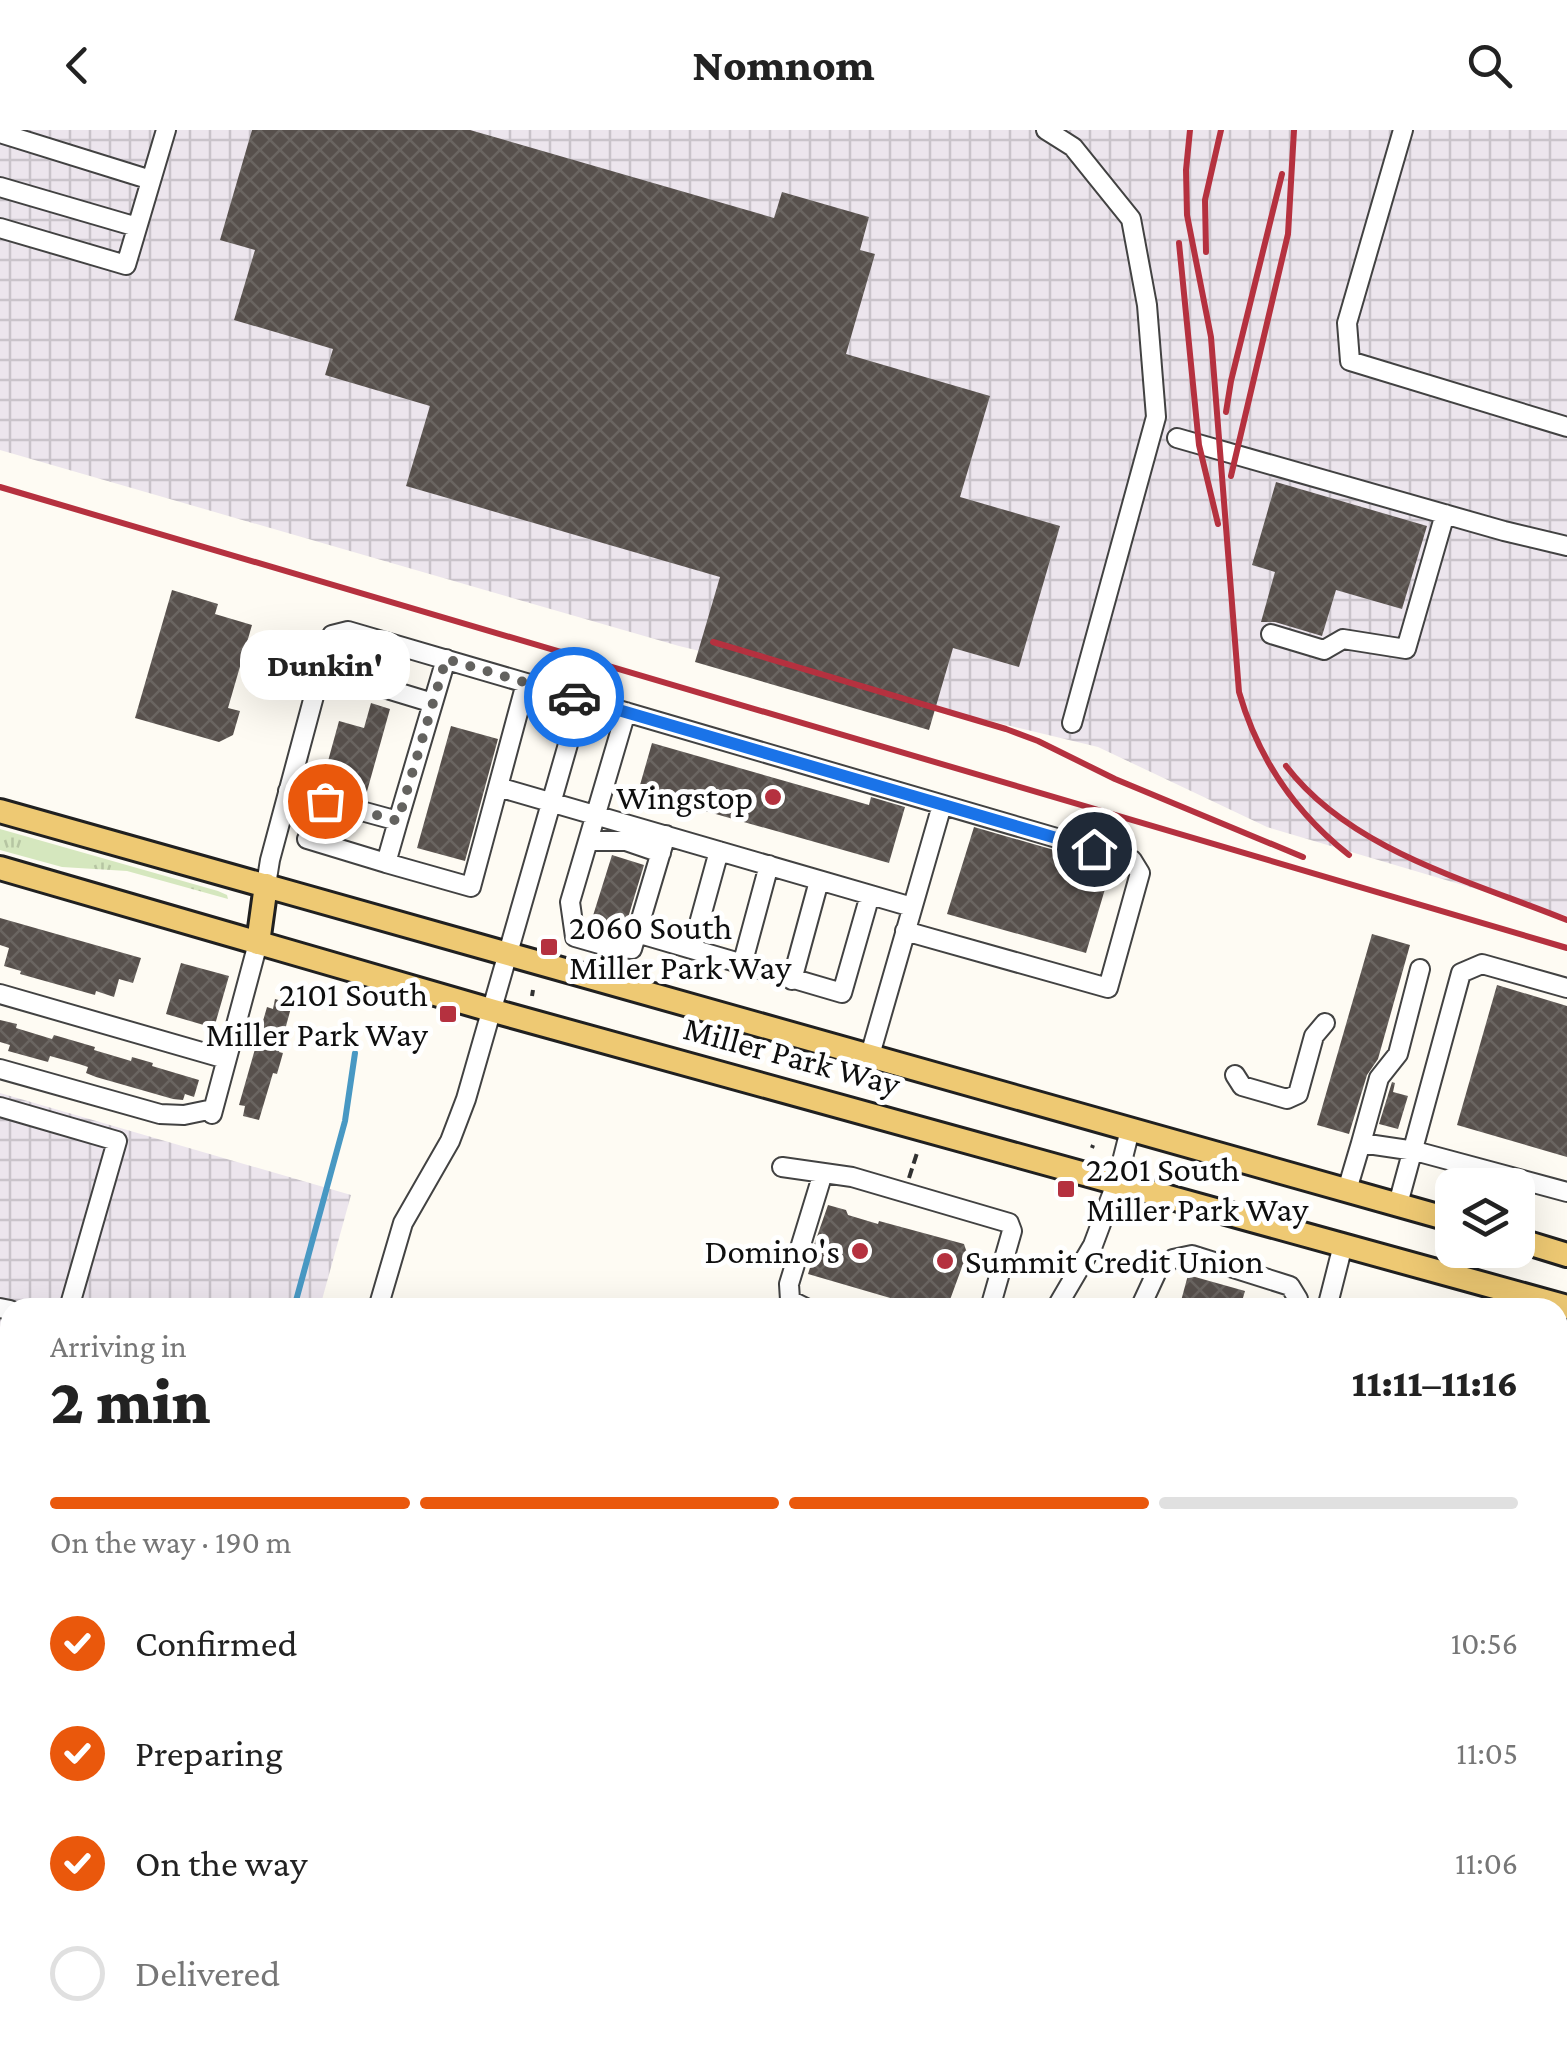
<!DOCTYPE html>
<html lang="en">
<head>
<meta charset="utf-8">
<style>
  :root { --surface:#fff; --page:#f6f6f6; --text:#222; --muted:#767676; --line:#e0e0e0; --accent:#ea580c }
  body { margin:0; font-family:"Crimson Pro",serif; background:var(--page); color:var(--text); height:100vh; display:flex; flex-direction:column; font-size:38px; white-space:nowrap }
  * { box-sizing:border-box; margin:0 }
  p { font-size:32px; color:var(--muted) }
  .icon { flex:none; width:55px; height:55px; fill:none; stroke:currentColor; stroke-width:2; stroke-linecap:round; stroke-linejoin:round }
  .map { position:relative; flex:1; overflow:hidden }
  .drawer { position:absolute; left:0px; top:1168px; width:1568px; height:752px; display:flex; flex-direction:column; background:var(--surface); border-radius:30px 30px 0 0; box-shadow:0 10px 40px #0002 }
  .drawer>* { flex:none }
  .tools { position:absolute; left:1435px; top:1038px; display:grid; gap:20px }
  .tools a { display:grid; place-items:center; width:100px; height:100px; border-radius:20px; background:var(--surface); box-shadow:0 10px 40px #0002; font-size:50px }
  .pin { position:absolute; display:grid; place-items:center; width:85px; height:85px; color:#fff; margin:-42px; border:5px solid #fff; border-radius:50%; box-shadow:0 2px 10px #0007 }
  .courier { position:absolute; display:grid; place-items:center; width:100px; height:100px; margin:-50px; border:8px solid #1a73e8; border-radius:50%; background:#fff; color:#222; box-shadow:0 2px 12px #0007 }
  .bubble { position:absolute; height:70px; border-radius:30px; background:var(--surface); box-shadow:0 10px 40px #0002; font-size:32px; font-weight:800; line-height:70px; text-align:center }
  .overview em { font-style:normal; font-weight:800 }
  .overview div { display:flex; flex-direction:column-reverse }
  .overview { display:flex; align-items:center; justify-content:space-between; height:170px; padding:0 50px }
  h1 { font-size:65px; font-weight:800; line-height:75px }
  .bar { display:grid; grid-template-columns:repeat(4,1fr); gap:15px 10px; align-content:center; height:120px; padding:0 50px }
  .bar i { height:12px; border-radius:8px; background:var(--line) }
  .bar .selected { background:var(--accent) }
  .bar p { grid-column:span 4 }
  ol { padding:0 50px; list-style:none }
  li { display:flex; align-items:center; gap:30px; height:110px }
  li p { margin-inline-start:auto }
  li .icon { padding:10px; border-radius:50%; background:var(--accent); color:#fff; stroke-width:4 }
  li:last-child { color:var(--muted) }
  li i { width:55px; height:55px; border:5px solid var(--line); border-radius:50% }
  header { display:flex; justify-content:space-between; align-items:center; height:130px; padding:0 50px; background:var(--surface); font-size:45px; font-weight:800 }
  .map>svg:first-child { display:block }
  .industrial { fill:url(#industrial-grid) }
  .grass { fill:url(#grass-tufts) }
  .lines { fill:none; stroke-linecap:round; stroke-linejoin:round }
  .stream { stroke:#4898c3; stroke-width:6 }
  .building { fill:url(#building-cross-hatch) }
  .minor-casing { stroke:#424242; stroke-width:22 }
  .major-casing { stroke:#202020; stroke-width:28 }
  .path { stroke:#313131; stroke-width:4; stroke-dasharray:10 5; stroke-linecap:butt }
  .minor { stroke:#fff; stroke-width:18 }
  .major { stroke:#eec973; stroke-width:22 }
  .rail { stroke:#b5313f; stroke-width:6 }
  .done { stroke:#63625f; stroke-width:10; stroke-dasharray:0 18 }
  .route { stroke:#1a73e8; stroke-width:12 }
  .poi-dot { fill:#b5313f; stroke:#fff; stroke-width:4 }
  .labels { text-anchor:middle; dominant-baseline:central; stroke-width:10; stroke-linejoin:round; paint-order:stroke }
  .poi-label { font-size:35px; fill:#0f0f0f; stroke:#fff; text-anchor:end }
  .street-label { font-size:35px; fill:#0f0f0f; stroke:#fff }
</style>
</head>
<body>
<header><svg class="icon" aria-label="back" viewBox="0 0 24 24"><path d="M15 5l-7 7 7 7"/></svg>Nomnom<svg class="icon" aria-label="search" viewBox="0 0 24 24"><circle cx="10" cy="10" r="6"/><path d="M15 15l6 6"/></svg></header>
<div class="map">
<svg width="1567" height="1919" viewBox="0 0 1567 1919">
  <defs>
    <pattern id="industrial-grid" width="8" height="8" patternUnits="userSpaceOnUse" patternTransform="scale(2.5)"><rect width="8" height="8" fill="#ece5ed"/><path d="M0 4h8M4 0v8" fill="none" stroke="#c9c3ca"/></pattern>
    <pattern id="grass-tufts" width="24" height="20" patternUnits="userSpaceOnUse" patternTransform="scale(2.5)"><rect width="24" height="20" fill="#d5e7be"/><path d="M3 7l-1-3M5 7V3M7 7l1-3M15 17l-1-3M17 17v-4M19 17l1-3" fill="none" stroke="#b6c5a2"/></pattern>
    <pattern id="building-cross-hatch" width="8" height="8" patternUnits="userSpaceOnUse" patternTransform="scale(2.5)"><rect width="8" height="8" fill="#57504c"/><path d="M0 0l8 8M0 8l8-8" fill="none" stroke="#6a6561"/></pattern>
  </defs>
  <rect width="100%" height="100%" fill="#fefbf3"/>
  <!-- industrial -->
  <path class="industrial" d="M 0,0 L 1567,0 L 1567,786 L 1267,697 L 1098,617 L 679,516 L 0,320 Z
    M 0,963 L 351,1065 L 320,1177 L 10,1178 L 10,1910 L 121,1910 L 118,1919 L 0,1919 Z
    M 1558,1801 L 1567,1808 L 1567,1919 L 858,1919 L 858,1910 L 1147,1910 L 1170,1916 L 1172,1910 L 1558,1910 Z"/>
  <!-- grass -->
  <path class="grass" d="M 0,699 L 218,761 L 227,765 L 228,769 L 127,741 L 62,737 L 0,720 Z"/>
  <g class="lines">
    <!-- stream -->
    <path class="stream" d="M 294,1178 L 345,991 L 355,923
      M 25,1919 L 38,1910
      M 91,1919 L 93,1910"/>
  </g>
  <!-- building -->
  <path class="building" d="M 252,0 L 470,0 L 774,88 L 782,62 L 869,87 L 860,120 L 875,124 L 846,224 L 990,266 L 960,367 L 1060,396 L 1019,537 L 953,518 L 929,600 L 695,532 L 720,447 L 406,356 L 430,276 L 325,245 L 333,219 L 234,190 L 255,120 L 220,110 Z
    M 1276,352 L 1427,396 L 1402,479 L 1336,460 L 1322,506 L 1275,492 L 1261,492 L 1275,442 L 1252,435 Z
    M 172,460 L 218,474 L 215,484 L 252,495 L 228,578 L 240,581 L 233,605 L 219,612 L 135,588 Z
    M 371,573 L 390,579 L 366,665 L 322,653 L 339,591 L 364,598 Z
    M 451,596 L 498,609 L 465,731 L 417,718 Z
    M 652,613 L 869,675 L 871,667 L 905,677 L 889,733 L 638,662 Z
    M 974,697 L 1123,740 L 1120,753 L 1108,749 L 1086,823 L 947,784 Z
    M 612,725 L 644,735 L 624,801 L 591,792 Z
    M 0,788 L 141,828 L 133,853 L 119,849 L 114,867 L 96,861 L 95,865 L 20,844 L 21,841 L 4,836 L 9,818 L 0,815 Z
    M 1372,804 L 1410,815 L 1378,929 L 1367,945 L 1349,1004 L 1317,995 Z
    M 181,833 L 229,846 L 214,898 L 166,884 Z
    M 1497,855 L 1567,876 L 1567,1027 L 1457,995 Z
    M 275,869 L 292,874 L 279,922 L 283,923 L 277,944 L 273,943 L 259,990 L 243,986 L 245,976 L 239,975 L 267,877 L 273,879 Z
    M 0,890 L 17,894 L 16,898 L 52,909 L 54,905 L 95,917 L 94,920 L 131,931 L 132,927 L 153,933 L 152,936 L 199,950 L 194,967 L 185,964 L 183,970 L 173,969 L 96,947 L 86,943 L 88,937 L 79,934 L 50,926 L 48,932 L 8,921 L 10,915 L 0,912 Z
    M 1392,952 L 1395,953 L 1393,962 L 1408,966 L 1398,999 L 1379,994 Z
    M 828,1075 L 846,1080 L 848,1085 L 878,1094 L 879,1091 L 964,1114 L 966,1120 L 988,1127 L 983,1143 L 962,1137 L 947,1178 L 902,1178 L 904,1172 L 808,1144 L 817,1116 L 814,1115 Z
    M 1188,1145 L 1245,1161 L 1240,1178 L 1206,1178 L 1181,1171 Z"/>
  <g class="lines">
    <!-- minor casing -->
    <g class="minor-casing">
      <path id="minor" d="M 1046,0 L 1073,17 L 1131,89 L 1147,175 L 1156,287 L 1072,593
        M 1403,0 L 1347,193 L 1350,231 L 1567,297
        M 0,3 L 151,50
        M 0,57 L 137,97
        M 0,98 L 126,135 L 166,0
        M 1177,308 L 1504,401 L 1567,416
        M 1271,504 L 1324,520 L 1343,509 L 1406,519 L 1445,384
        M 321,539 L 433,573
        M 626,582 L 570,772 L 575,807 L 610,817 L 632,819 L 666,705
        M 498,657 L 912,777
        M 288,661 L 398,691 L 446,529
        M 307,709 L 386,733 L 398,691
        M 589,711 L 626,711 L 661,723
        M 386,733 L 471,757 L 526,553
        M 266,755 L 270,730 L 328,514 L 332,505 L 348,501 L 1132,730 L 1140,743 L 1108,858 L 905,801
        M 637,803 L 842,863 L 870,765
        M 692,819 L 719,721
        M 742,835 L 769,735
        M 792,850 L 819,751
        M 0,864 L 226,929
        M 870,925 L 942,675
        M 0,939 L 160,984 L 184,985 L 213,979
        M 1235,945 L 1242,956 L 1287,969 L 1298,964 L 1314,906 L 1325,893
        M 0,977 L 117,1011 L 69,1178
        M 212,984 L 258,813
        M 1361,1013 L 1379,948 L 1398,924 L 1420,839
        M 782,1037 L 852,1047 L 1009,1093 L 1012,1101 L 990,1178
        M 1347,1060 L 1361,1013 L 1415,1021 L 1567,1062
        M 1398,1074 L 1461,843 L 1482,834 L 1567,858
        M 0,1178 L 10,1180
        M 378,1178 L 403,1093 L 450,1011 L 466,969 L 581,569
        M 806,1178 L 790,1170 L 789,1154 L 823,1043
        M 1056,1178 L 1093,1115 L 1117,1051 L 1130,1000
        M 1140,1178 L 1159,1137 L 1173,1129 L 1192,1125 L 1290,1156 L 1298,1169 L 1297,1178
        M 1327,1178 L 1343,1115
        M 1558,1254 L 1567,1256
        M 0,1510 L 10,1513
        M 1558,1662 L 1567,1665
        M 0,1736 L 10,1738
        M 1558,1769 L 1567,1775
        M 344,1910 L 376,1919
        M 763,1910 L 798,1919
        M 1286,1910 L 1307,1919
        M 199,1919 L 202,1910
        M 389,1919 L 392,1910
        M 483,1919 L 485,1910
        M 848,1919 L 849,1910
        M 1355,1919 L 1358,1910
        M 1543,1919 L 1545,1910"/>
    </g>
    <!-- major casing -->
    <g class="major-casing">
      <path id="major" d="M 0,681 L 1452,1090
        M 0,738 L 494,881 L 1567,1177
        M 258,813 L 266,755
        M 1518,1110 L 1567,1125"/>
    </g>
    <!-- path -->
    <path class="path" d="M 532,866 L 533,860
      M 1092,1018 L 1093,1015
      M 909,1048 L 918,1020"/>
    <!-- minor -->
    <use href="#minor" class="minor"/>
    <!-- major -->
    <use href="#major" class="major"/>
    <!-- rail -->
    <path class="rail" d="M 1190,0 L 1186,40 L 1187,85 L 1211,207 L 1239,562 C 1258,628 1294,682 1349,725
      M 1179,113 L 1199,315 L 1218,394
      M 1206,122 L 1205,70 L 1221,0
      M 1226,282 L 1231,251 L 1282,44
      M 1231,346 L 1288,104 L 1294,0
      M 0,357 L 1567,818
      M 713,512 L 1006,599 L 1038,611 L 1115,649 L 1303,727
      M 1286,636 C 1351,721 1471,751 1567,790"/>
  </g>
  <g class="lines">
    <!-- done -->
    <path class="done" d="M 325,671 L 398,691 L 446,529 L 574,567"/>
    <!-- route -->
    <path class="route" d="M 574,567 L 1094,719"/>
  </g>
  <!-- markers -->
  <g class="poi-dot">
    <circle cx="773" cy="667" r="10"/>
    <rect x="539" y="807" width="20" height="20" rx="5"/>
    <rect x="438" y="874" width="20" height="20" rx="5"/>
    <rect x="1056" y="1049" width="20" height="20" rx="5"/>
    <circle cx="860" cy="1121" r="10"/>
    <circle cx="945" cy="1131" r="10"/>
  </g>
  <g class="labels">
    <!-- poi labels -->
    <g class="poi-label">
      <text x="753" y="667">Wingstop</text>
      <text x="569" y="797" text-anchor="start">2060 South<tspan x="569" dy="40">Miller Park Way</tspan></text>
      <text x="428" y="864">2101 South<tspan x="428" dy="40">Miller Park Way</tspan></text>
      <text x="1086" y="1039" text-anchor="start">2201 South<tspan x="1086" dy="40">Miller Park Way</tspan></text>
      <text x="840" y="1121">Domino's</text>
      <text x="965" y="1131" text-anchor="start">Summit Credit Union</text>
    </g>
    <!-- street labels -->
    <g class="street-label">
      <text transform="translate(792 926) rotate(15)">Miller Park Way</text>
    </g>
  </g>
</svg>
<div class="tools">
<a><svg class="icon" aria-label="layers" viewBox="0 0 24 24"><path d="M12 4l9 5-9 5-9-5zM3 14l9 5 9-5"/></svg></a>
</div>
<div class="pin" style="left:325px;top:671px;background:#ea580c"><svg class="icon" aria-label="bag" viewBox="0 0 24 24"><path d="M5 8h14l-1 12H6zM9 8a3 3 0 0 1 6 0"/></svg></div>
<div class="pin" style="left:1094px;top:719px;background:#1f2937"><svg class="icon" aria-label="home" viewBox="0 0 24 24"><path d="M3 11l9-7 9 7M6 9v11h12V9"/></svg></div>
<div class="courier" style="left:574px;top:567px"><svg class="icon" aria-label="car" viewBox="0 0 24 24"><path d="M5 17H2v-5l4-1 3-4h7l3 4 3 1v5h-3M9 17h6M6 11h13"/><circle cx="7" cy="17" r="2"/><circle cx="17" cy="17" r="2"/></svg></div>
<div class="bubble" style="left:240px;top:500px;width:170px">Dunkin'</div>
<section class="drawer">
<div class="overview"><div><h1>2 min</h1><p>Arriving in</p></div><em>11:11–11:16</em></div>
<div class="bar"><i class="selected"></i><i class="selected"></i><i class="selected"></i><i></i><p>On the way · 190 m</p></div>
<ol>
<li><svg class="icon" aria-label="check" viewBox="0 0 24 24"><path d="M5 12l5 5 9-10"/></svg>Confirmed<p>10:56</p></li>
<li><svg class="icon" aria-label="check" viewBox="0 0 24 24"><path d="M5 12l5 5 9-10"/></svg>Preparing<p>11:05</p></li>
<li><svg class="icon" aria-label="check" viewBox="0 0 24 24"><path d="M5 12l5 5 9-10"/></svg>On the way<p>11:06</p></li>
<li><i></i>Delivered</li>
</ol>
</section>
</div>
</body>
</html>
